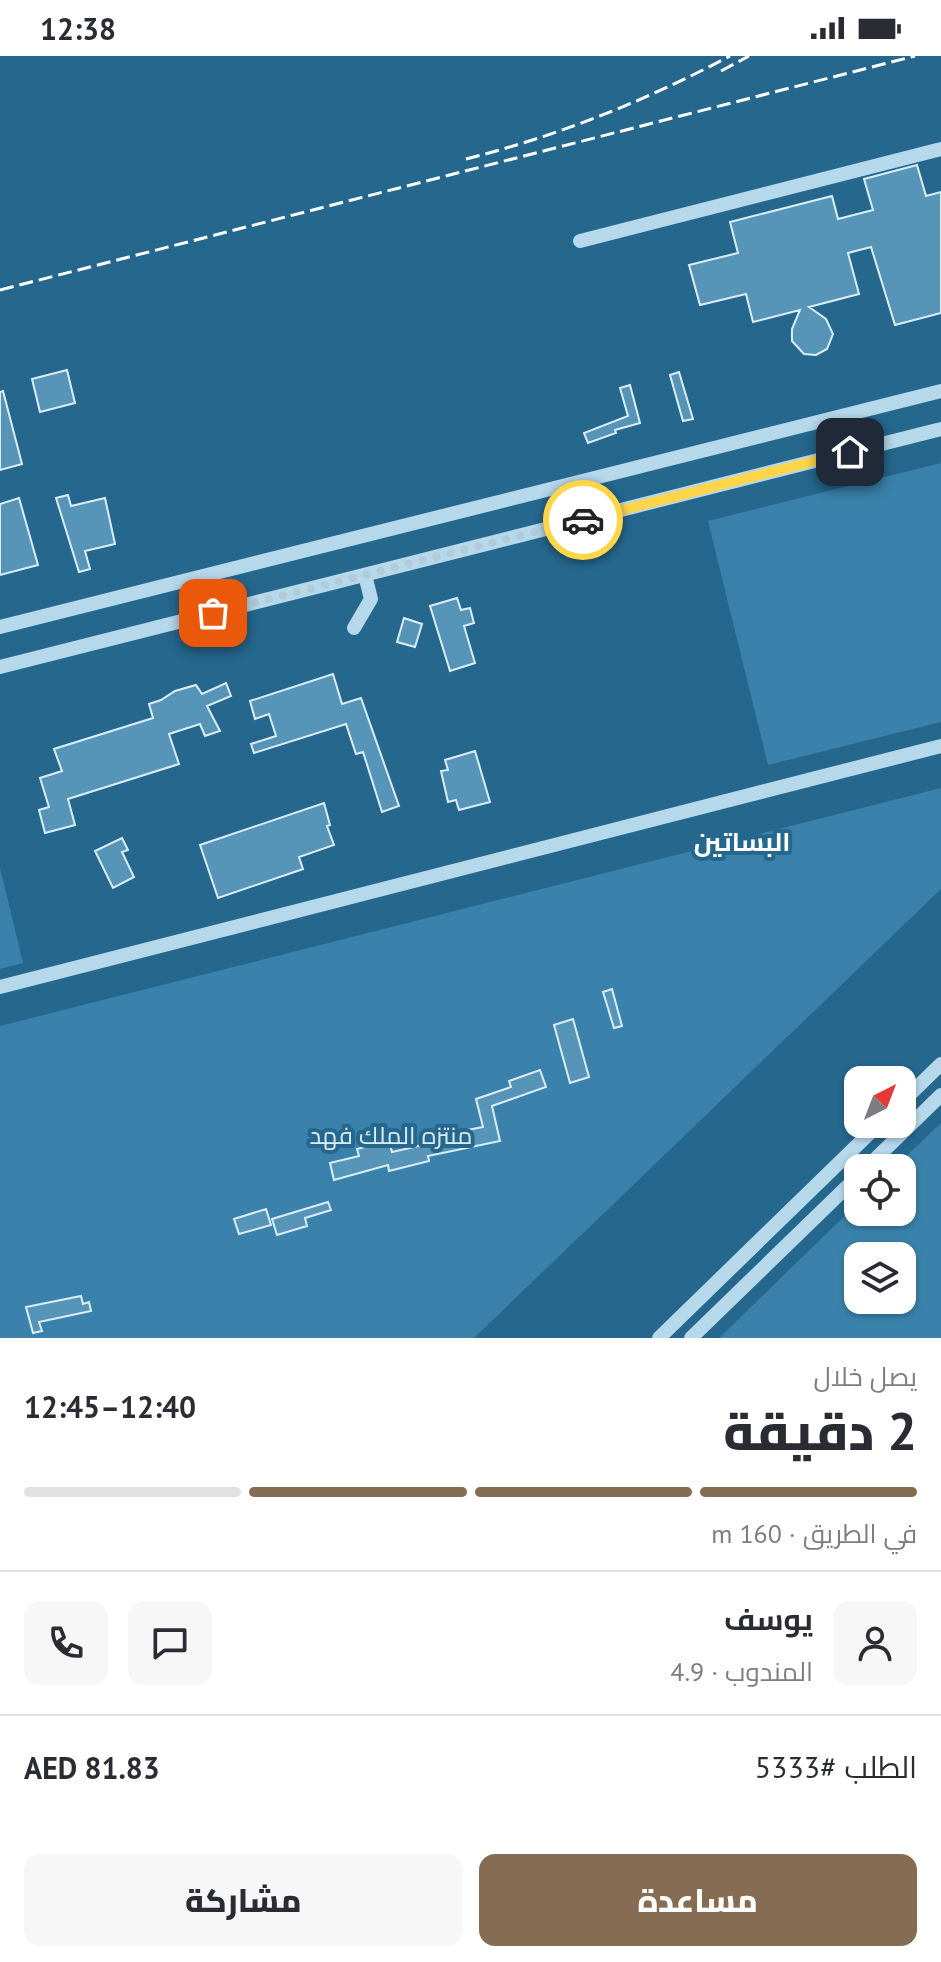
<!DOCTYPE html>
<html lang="ar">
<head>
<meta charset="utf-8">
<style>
  :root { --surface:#fff; --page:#f7f7f7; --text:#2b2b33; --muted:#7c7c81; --line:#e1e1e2; --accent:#866c53 }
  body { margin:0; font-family:"PT Sans",Cairo,sans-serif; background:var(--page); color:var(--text); direction:rtl; height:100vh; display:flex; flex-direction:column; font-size:30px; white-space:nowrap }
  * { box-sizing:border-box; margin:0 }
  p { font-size:26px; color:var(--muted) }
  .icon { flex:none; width:44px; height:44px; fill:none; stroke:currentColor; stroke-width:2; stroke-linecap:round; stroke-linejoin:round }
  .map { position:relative; height:1282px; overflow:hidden; direction:ltr }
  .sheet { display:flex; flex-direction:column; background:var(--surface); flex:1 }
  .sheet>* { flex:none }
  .needle { width:52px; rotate:42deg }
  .buttons { position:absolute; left:844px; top:1010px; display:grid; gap:16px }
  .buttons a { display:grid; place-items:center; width:72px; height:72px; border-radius:16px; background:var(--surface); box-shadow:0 2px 6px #0004; font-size:40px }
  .pin { position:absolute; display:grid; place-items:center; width:68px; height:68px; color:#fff; margin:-34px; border-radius:16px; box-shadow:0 4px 12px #0006 }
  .courier { position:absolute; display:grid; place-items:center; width:80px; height:80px; margin:-40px; border:6px solid #ffd54a; border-radius:50%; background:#fff; color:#222; box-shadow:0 2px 10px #0007 }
  .head em { font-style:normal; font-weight:800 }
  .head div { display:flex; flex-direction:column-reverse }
  .head { display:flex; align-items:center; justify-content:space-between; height:136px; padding:0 24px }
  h1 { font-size:52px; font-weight:800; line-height:60px }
  .bar { display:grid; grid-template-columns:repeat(4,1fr); gap:12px 8px; align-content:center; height:96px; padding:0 24px }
  .bar i { height:10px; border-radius:6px; background:var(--line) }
  .bar .current { background:var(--accent) }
  .bar p { grid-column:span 4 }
  .line { display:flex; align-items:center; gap:20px; padding:0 24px; border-top:2px solid var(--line) }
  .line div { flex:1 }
  .round { display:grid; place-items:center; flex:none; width:84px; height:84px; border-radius:16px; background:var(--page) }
  .cta { display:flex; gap:16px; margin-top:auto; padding:16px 24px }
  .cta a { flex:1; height:92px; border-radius:16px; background:var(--accent); color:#fff; font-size:32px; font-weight:800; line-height:92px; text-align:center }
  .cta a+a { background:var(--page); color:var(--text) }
  .status { display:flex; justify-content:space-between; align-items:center; height:56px; padding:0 40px; background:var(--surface); direction:ltr }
  .status svg { height:22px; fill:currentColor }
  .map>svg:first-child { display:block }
  .green { fill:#3a82ab; fill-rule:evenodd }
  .building { fill:#5694b8; stroke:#dbeef8; stroke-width:2 }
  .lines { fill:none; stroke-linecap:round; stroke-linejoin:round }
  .minor { stroke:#b6d8eb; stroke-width:14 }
  .rail { stroke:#fff; stroke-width:3; stroke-dasharray:14 6; stroke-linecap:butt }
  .done { stroke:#b3cad7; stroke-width:8; stroke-dasharray:0 14.4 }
  .route { stroke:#ffd54a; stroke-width:10 }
  .labels { text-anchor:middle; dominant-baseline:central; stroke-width:8; stroke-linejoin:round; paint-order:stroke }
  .park-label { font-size:24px; fill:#dbeef8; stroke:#26678e }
  .neighbourhood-label { font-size:26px; font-weight:bold; fill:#fff; stroke:#26678e }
</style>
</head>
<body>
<div class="status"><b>12:38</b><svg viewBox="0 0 49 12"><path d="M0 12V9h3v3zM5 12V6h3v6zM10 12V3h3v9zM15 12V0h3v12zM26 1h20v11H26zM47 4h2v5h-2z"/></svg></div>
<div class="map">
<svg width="941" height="1282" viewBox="0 0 941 1282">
  <rect width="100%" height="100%" fill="#26678e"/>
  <!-- green -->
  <path class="green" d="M 941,407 L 941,666 L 768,709 L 708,465 Z
    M 941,732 L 941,833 L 474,1282 L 0,1282 L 0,970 Z
    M 0,812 L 23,907 L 0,913 Z
    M 941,1067 L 941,1282 L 719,1282 L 858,1147 L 858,1156 L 902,1156 L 902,1112 L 894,1112 ZM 858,1200 L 902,1200 L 902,1244 L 858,1244 Z"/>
  <!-- building -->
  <path class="building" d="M 917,109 L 926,140 L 941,136 L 941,257 L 895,269 L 871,191 L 848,197 L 859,238 L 809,251 L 826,263 L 833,278 L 827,293 L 816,299 L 804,298 L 792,285 L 792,273 L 800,254 L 753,266 L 746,238 L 700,249 L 689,209 L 738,197 L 730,166 L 832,140 L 838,163 L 873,154 L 864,123 Z
    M 67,314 L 75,347 L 40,356 L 32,323 Z
    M 679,316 L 693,363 L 683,365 L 670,319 Z
    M 630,329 L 640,367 L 615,374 L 616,377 L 588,387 L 584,377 L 628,360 L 620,332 Z
    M 3,335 L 22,408 L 0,414 L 0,336 Z
    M 68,439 L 71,450 L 105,442 L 115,488 L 85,495 L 90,513 L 79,516 L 56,442 Z
    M 19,442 L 38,509 L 0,519 L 0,448 Z
    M 457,542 L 461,554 L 470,552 L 474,567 L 464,570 L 475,607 L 450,615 L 430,550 Z
    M 404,562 L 422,568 L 415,591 L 397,586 Z
    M 333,618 L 342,648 L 361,642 L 399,750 L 382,756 L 363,696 L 356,698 L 346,668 L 254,697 L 251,688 L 276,680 L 269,658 L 255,663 L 250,645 Z
    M 226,627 L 231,640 L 207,650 L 220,675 L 205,680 L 200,668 L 169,678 L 179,708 L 68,743 L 75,769 L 45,777 L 39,754 L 49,751 L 40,722 L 62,715 L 54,693 L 153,662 L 149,648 L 161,644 L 175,635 L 196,629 L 202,638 Z
    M 475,695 L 490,746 L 459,754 L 456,744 L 448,746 L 441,715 L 448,714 L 445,704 Z
    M 324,747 L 330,769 L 327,770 L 334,789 L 299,801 L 303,813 L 218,842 L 200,789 Z
    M 122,782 L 128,794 L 122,796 L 134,821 L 113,832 L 95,795 Z
    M 612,933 L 622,970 L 614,972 L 603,936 Z
    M 573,963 L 589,1021 L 570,1027 L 554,969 Z
    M 540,1014 L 546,1031 L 492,1050 L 500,1085 L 428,1100 L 429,1105 L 389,1115 L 388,1109 L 334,1124 L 330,1107 L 359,1100 L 357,1093 L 389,1085 L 392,1096 L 427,1088 L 425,1082 L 483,1071 L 476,1043 L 511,1031 L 509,1025 Z
    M 328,1146 L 331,1154 L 305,1162 L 307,1170 L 277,1179 L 272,1163 Z
    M 266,1153 L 271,1169 L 239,1178 L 234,1163 Z
    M 81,1240 L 83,1248 L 89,1246 L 91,1255 L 39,1266 L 42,1275 L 33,1277 L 26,1251 Z"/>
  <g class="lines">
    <!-- minor -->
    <path class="minor" d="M 580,185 L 941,93
      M 0,571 L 941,335
      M 354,572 L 371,543 L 365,519
      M 0,611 L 941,373
      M 0,931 L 941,690
      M 902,1046 L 941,1008
      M 866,1112 L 941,1039
      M 659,1282 L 879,1068
      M 691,1282 L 858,1120"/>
    <!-- rail -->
    <path class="rail" d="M 721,15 L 749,0
      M 466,103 C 558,80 647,44 730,0
      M 0,234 L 915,0"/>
  </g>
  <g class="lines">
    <!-- done -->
    <path class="done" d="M 213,557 L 583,464"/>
    <!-- route -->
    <path class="route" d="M 583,464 L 850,396"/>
  </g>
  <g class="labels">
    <!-- park labels -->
    <g class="park-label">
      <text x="391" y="1079">منتزه الملك فهد</text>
    </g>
    <!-- neighbourhood labels -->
    <g class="neighbourhood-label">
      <text x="742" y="785">البساتين</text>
    </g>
  </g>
</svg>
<div class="buttons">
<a><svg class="needle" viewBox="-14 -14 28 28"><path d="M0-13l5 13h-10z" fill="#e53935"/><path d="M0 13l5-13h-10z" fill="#7c7c81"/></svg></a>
<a><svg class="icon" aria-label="locate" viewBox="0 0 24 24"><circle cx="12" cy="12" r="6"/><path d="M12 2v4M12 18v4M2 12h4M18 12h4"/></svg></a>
<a><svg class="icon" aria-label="layers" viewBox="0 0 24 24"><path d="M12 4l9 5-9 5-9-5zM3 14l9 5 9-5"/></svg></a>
</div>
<div class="pin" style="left:213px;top:557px;background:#ea580c"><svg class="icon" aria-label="bag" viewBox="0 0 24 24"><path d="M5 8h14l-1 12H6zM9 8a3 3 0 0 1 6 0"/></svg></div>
<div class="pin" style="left:850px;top:396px;background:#1f2937"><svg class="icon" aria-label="home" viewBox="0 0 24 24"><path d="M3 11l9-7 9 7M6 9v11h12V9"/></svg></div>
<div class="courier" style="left:583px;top:464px"><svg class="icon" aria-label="car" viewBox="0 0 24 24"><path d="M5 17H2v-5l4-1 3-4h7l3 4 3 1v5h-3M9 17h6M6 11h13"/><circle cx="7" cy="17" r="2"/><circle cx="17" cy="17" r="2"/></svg></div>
</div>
<section class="sheet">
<div class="head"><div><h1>2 دقيقة</h1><p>يصل خلال</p></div><em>12:40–12:45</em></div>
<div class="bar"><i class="current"></i><i class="current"></i><i class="current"></i><i></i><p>في الطريق · 160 m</p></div>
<div class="line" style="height:144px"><a class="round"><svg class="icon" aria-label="person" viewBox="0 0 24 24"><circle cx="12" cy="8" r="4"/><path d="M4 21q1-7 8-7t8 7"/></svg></a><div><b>يوسف</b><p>المندوب · 4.9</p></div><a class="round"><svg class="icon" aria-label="chat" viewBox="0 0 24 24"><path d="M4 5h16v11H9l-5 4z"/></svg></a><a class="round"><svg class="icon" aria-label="phone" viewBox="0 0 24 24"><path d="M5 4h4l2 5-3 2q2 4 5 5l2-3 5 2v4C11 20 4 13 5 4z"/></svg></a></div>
<div class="line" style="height:104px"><div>الطلب #5333</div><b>AED 81.83</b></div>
<div class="cta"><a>مساعدة</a><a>مشاركة</a></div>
</section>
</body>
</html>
